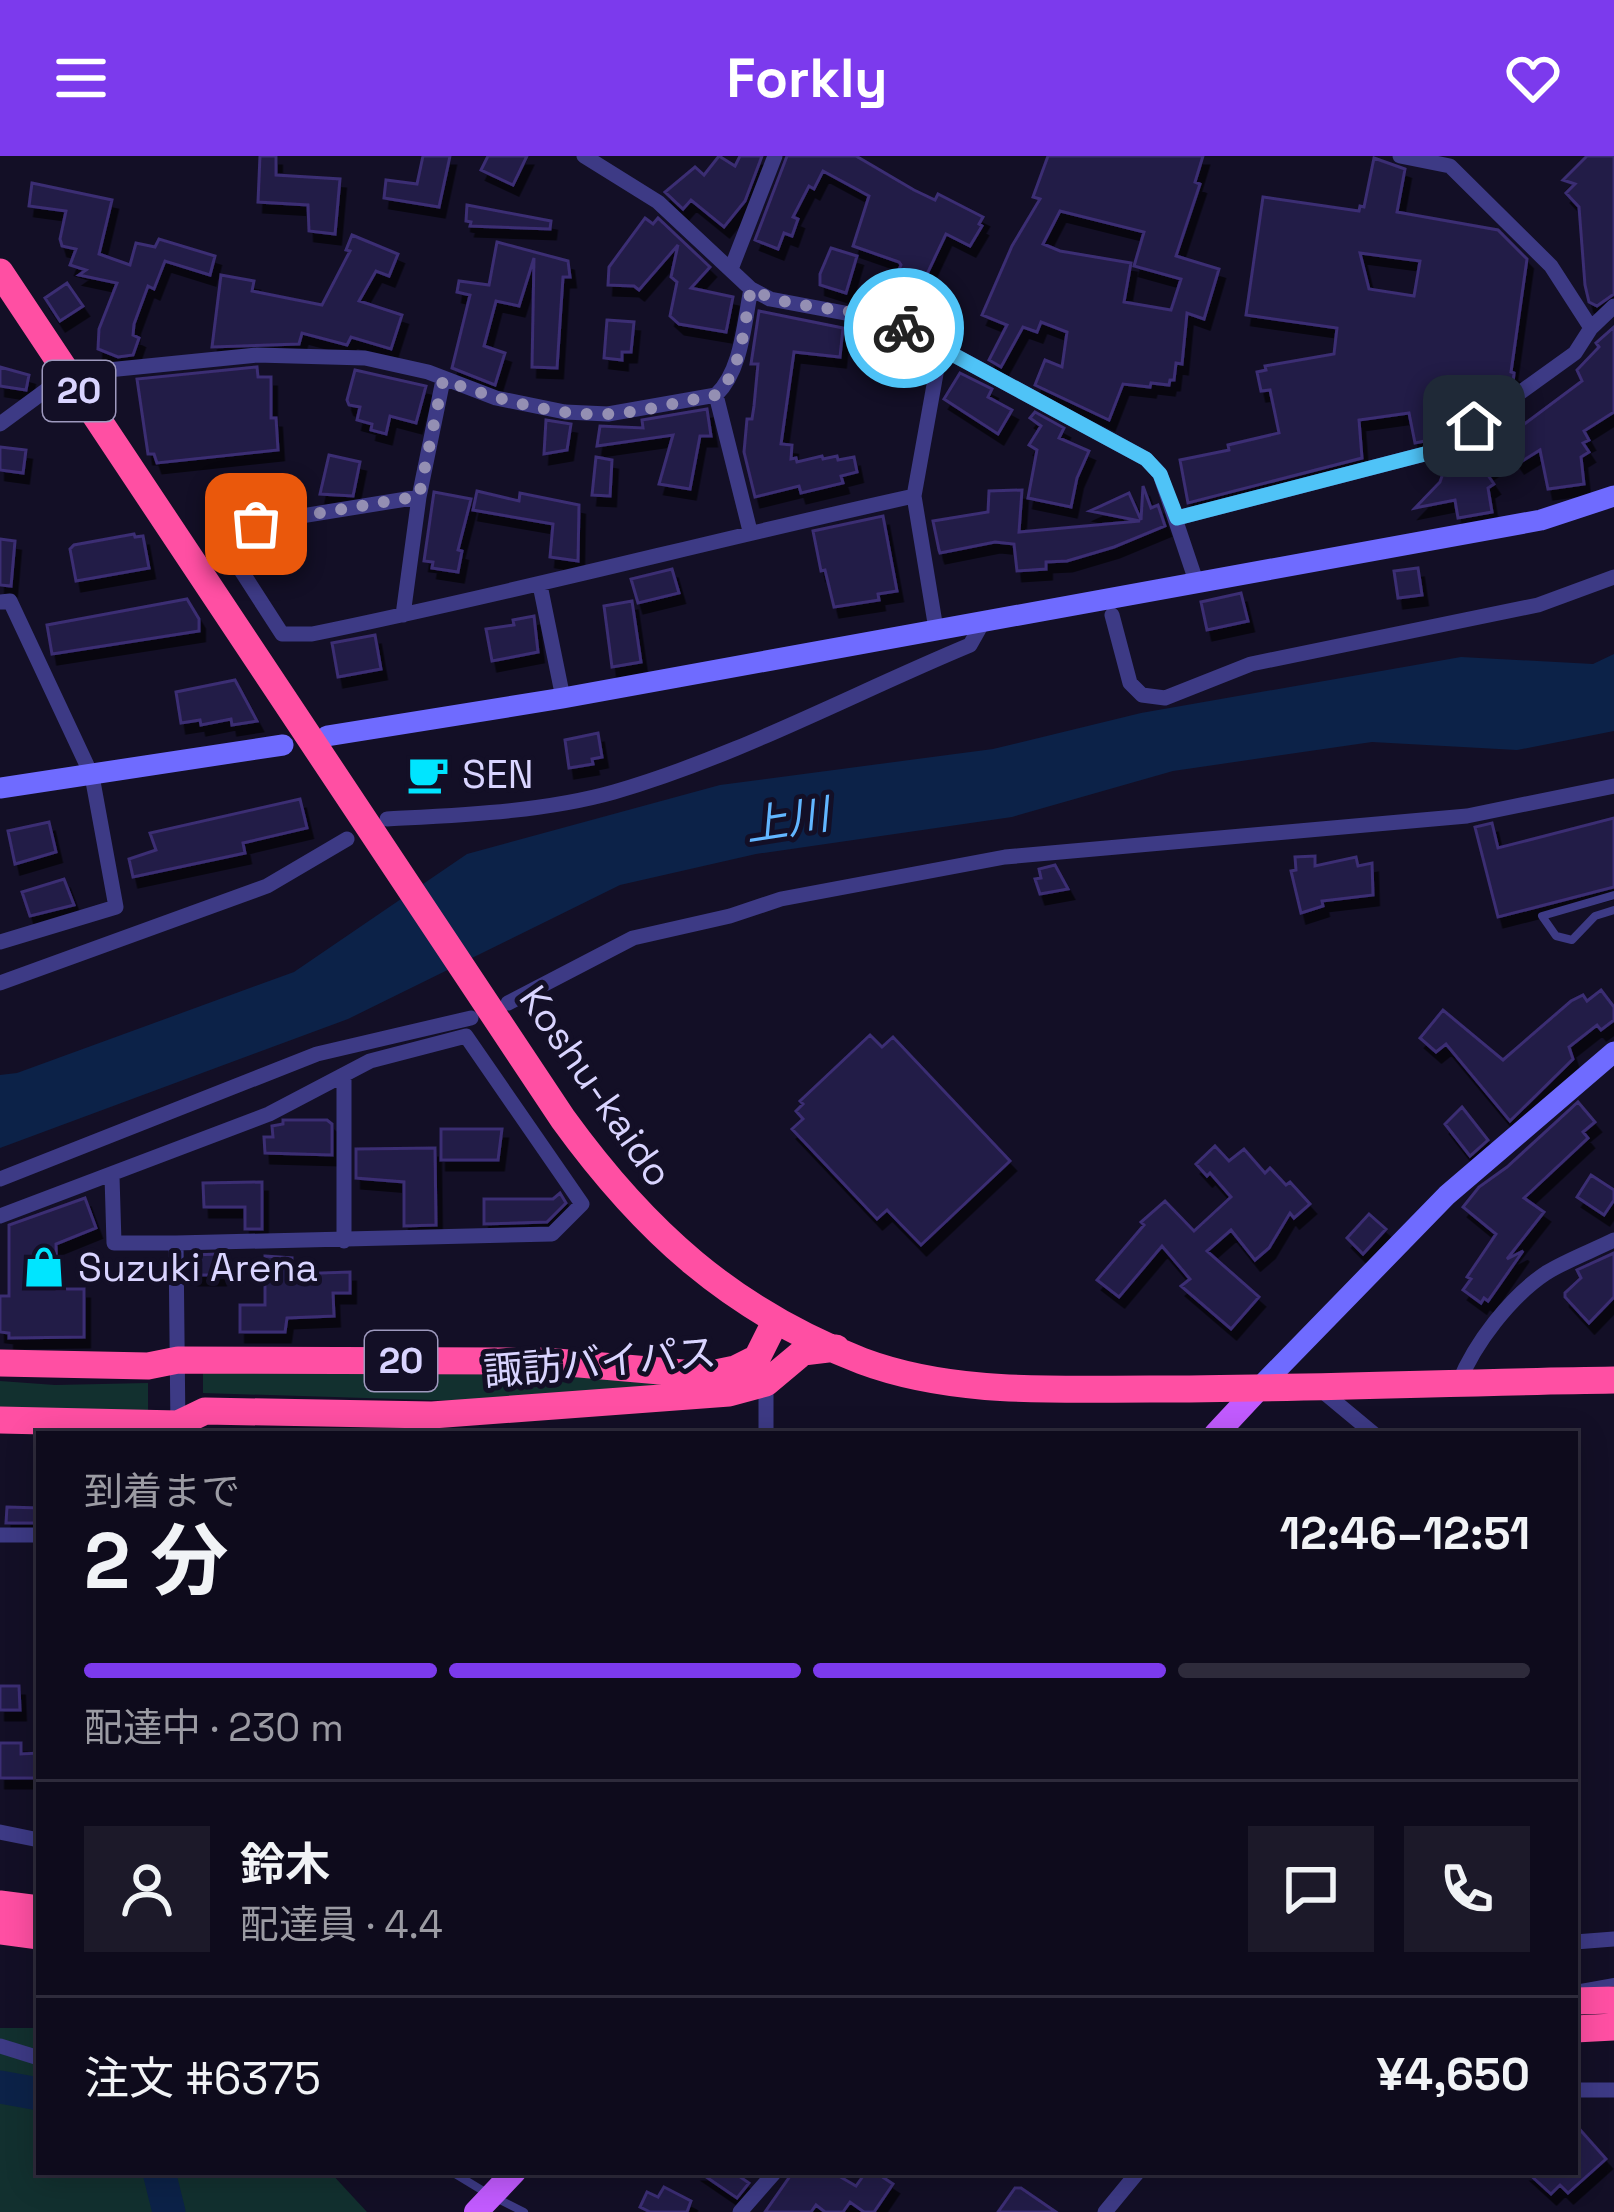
<!DOCTYPE html>
<html lang="ja">
<head>
<meta charset="utf-8">
<style>
  :root { --surface:#0e0b1c; --page:#1c1929; --text:#f1f3f6; --muted:#9b9ba3; --line:#2e2b3b; --accent:#7c3aed }
  body { margin:0; font-family:"Space Grotesk","Noto Sans JP",sans-serif; background:var(--page); color:var(--text); height:100vh; display:flex; flex-direction:column; font-size:45px; white-space:nowrap }
  * { box-sizing:border-box; margin:0 }
  p { font-size:39px; color:var(--muted) }
  .icon { flex:none; width:66px; height:66px; fill:none; stroke:currentColor; stroke-width:2; stroke-linecap:round; stroke-linejoin:round }
  .map { position:relative; flex:1; overflow:hidden }
  .sheet { position:absolute; left:36px; top:1275px; width:1542px; height:744px; display:flex; flex-direction:column; background:var(--surface); border-radius:0px; box-shadow:0 6px 30px #0003,0 0 0 3px var(--line) }
  .sheet>* { flex:none }
  .pin { position:absolute; display:grid; place-items:center; width:102px; height:102px; color:#fff; margin:-51px; border-radius:24px; box-shadow:0 6px 18px #0006 }
  .courier { position:absolute; display:grid; place-items:center; width:120px; height:120px; margin:-60px; border:9px solid #4fc3f7; border-radius:50%; background:#fff; color:#222; box-shadow:0 3px 15px #0007 }
  .summary em { font-style:normal; font-weight:700 }
  .summary div { display:flex; flex-direction:column-reverse }
  .summary { display:flex; align-items:center; justify-content:space-between; height:204px; padding:0 48px }
  h1 { font-size:78px; font-weight:700; line-height:90px }
  .bar { display:grid; grid-template-columns:repeat(4,1fr); gap:18px 12px; align-content:center; height:144px; padding:0 48px }
  .bar i { height:15px; border-radius:9px; background:var(--line) }
  .bar .selected { background:var(--accent) }
  .bar p { grid-column:span 4 }
  .line { display:flex; align-items:center; gap:30px; padding:0 48px; border-top:3px solid var(--line) }
  .line div { flex:1 }
  .round { display:grid; place-items:center; flex:none; width:126px; height:126px; border-radius:0px; background:var(--page) }
  header { display:flex; justify-content:space-between; align-items:center; height:156px; padding:0 48px; background:var(--accent); color:#fff; font-size:54px; font-weight:700 }
  .map>svg:first-child { display:block }
  .green { fill:#12302f }
  .water { fill:#0c2248 }
  .lines { fill:none; stroke-linecap:round; stroke-linejoin:round }
  .river { stroke:#0c2248; stroke-width:33 }
  .building { fill:#241b47; stroke:#3b2d73; stroke-width:3; fill-rule:evenodd; filter:url(#shadow) }
  .lane { stroke:#3d3a85; stroke-width:8 }
  .street { stroke:#3d3a85; stroke-width:15 }
  .secondary { stroke:#6f6bff; stroke-width:21 }
  .primary { stroke:#c25bff; stroke-width:24 }
  .highway { stroke:#ff4fa3; stroke-width:27 }
  .done { stroke:#948fb3; stroke-width:12; stroke-dasharray:0 21.6 }
  .route { stroke:#4fc3f7; stroke-width:15 }
  .labels { text-anchor:middle; dominant-baseline:central; stroke-width:10; stroke-linejoin:round; paint-order:stroke }
  .shield { fill:#130f26; stroke:#9e99be; stroke-width:3 }
  .shield-label { font-size:36px; font-weight:bold; fill:#d9d4ff }
  .poi-label { font-size:39px; fill:#d9d4ff; stroke:#130f26; text-anchor:start }
  .street-label { font-size:39px; fill:#d9d4ff; stroke:#130f26 }
  .water-label { font-size:42px; font-style:italic; fill:#62b6ff; stroke:#130f26 }
</style>
</head>
<body>
<header><svg class="icon" aria-label="menu" viewBox="0 0 24 24"><path d="M4 6h16M4 12h16M4 18h16"/></svg>Forkly<svg class="icon" aria-label="heart" viewBox="0 0 24 24"><path d="M12 20l-8-8c-3-5 5-10 8-4 3-6 11-1 8 4z"/></svg></header>
<div class="map">
<svg width="1614" height="2056" viewBox="0 0 1614 2056">
  <defs>
    <filter id="shadow"><feDropShadow dx="5.5" dy="10" stdDeviation="0" flood-color="#0009"/></filter>
  </defs>
  <rect width="100%" height="100%" fill="#130f26"/>
  <!-- green -->
  <path class="green" d="M 203,1209 L 372,1210 L 715,1225 L 493,1246 L 203,1237 Z
    M 0,1225 L 55,1229 L 148,1227 L 148,1257 L 0,1254 Z
    M 0,1872 L 39,1872 L 39,2016 L 330,2016 L 367,2056 L 0,2056 Z"/>
  <!-- water -->
  <path class="water" d="M 1614,498 L 1614,575 L 1517,594 L 1372,586 L 1173,615 L 1012,661 L 756,698 L 620,729 L 348,863 L 0,992 L 0,919 L 17,917 L 294,816 L 467,698 L 720,629 L 993,593 L 1141,557 L 1461,501 L 1593,508 Z"/>
  <g class="lines">
    <!-- river -->
    <path class="river" d="M 0,1931 L 39,1938
      M 159,2016 L 169,2056"/>
  </g>
  <!-- building -->
  <path class="building" d="M 260,0 L 276,0 L 276,19 L 340,23 L 335,78 L 309,75 L 308,49 L 258,46 Z
    M 423,0 L 450,0 L 439,51 L 384,42 L 386,24 L 417,28 Z
    M 488,0 L 527,0 L 513,29 L 481,14 Z
    M 719,0 L 735,10 L 740,0 L 762,0 L 745,45 L 724,71 L 691,44 L 683,53 L 665,36 L 695,11 L 704,19 Z
    M 787,0 L 856,0 L 914,34 L 935,44 L 938,38 L 983,61 L 979,68 L 982,70 L 970,90 L 946,78 L 910,154 L 886,143 L 901,109 L 899,106 L 853,90 L 869,40 L 823,15 L 814,33 L 809,30 L 793,61 L 798,63 L 792,80 L 784,77 L 778,93 L 755,84 Z
    M 1048,0 L 1203,0 L 1195,26 L 1200,28 L 1176,100 L 1219,113 L 1204,163 L 1187,157 L 1182,208 L 1176,207 L 1174,224 L 1170,224 L 1169,229 L 1151,227 L 1150,231 L 1123,228 L 1109,264 L 1035,229 L 1045,204 L 1062,211 L 1067,176 L 1041,166 L 1037,176 L 1023,171 L 1001,211 L 989,204 L 1007,169 L 982,159 L 1012,90 L 1040,43 L 1033,41 ZM 1060,55 L 1144,76 L 1134,110 L 1181,123 L 1171,154 L 1124,146 L 1131,107 L 1060,95 L 1043,88 Z
    M 1587,0 L 1614,0 L 1614,138 L 1597,150 L 1589,146 L 1585,129 L 1579,51 L 1566,37 L 1575,28 L 1563,24 Z
    M 1374,2 L 1405,13 L 1397,56 L 1498,74 L 1527,103 L 1511,216 L 1514,217 L 1513,227 L 1483,248 L 1454,245 L 1458,266 L 1435,283 L 1415,287 L 1409,257 L 1359,264 L 1362,302 L 1188,347 L 1180,304 L 1229,294 L 1228,289 L 1279,277 L 1270,234 L 1261,235 L 1257,216 L 1266,214 L 1265,210 L 1334,198 L 1337,172 L 1246,159 L 1263,41 L 1359,55 L 1360,50 L 1364,51 ZM 1360,97 L 1420,105 L 1414,140 L 1369,133 Z
    M 32,27 L 112,44 L 99,98 L 130,109 L 136,87 L 155,91 L 159,83 L 215,100 L 210,119 L 165,105 L 154,133 L 148,130 L 134,168 L 133,179 L 139,182 L 133,199 L 118,201 L 98,193 L 99,173 L 117,127 L 79,119 L 86,114 L 70,109 L 76,93 L 62,90 L 60,83 L 66,55 L 29,50 Z
    M 467,49 L 551,65 L 550,73 L 470,70 L 471,66 L 466,65 Z
    M 645,62 L 653,68 L 658,62 L 710,111 L 691,132 L 733,141 L 726,176 L 679,168 L 670,160 L 677,126 L 671,121 L 678,89 L 639,134 L 634,130 L 608,129 L 609,111 Z
    M 352,79 L 398,98 L 389,120 L 376,115 L 359,145 L 402,159 L 391,193 L 351,181 L 347,189 L 302,177 L 299,188 L 212,191 L 221,119 L 254,125 L 252,135 L 322,149 L 350,95 L 346,94 Z
    M 497,86 L 568,105 L 570,121 L 563,121 L 557,212 L 532,211 L 534,102 L 519,150 L 496,145 L 484,190 L 505,197 L 495,229 L 452,212 L 470,139 L 457,136 L 459,125 L 489,129 Z
    M 831,92 L 857,100 L 846,137 L 820,129 L 820,118 Z
    M 67,127 L 83,150 L 60,165 L 45,142 Z
    M 759,155 L 843,172 L 840,201 L 794,196 L 781,288 L 792,289 L 791,303 L 796,302 L 797,306 L 822,300 L 823,303 L 837,300 L 838,304 L 854,301 L 857,316 L 841,320 L 843,327 L 801,337 L 799,330 L 755,341 L 744,296 L 747,263 L 752,263 L 754,250 L 758,208 L 751,208 Z
    M 607,164 L 634,166 L 631,196 L 622,196 L 622,204 L 604,202 Z
    M 1614,171 L 1614,256 L 1584,275 L 1589,284 L 1583,287 L 1589,296 L 1581,301 L 1584,328 L 1548,333 L 1540,294 L 1519,307 L 1512,297 L 1485,315 L 1494,328 L 1488,332 L 1492,356 L 1458,362 L 1455,344 L 1415,352 L 1440,326 L 1448,303 L 1511,259 L 1519,272 L 1582,225 L 1577,214 L 1599,191 L 1596,187 Z
    M 0,211 L 29,219 L 26,234 L 0,230 Z
    M 257,211 L 258,221 L 271,221 L 271,262 L 276,262 L 278,294 L 157,307 L 154,298 L 148,298 L 137,223 Z
    M 355,214 L 426,230 L 416,267 L 390,260 L 386,278 L 371,274 L 372,268 L 357,264 L 360,251 L 349,249 L 347,244 Z
    M 960,217 L 992,233 L 988,241 L 1012,254 L 998,278 L 944,243 Z
    M 707,253 L 711,280 L 700,280 L 690,333 L 659,328 L 673,279 L 597,290 L 600,270 L 643,272 L 642,264 Z
    M 1035,256 L 1064,272 L 1059,282 L 1089,295 L 1077,322 L 1071,351 L 1028,342 L 1037,294 L 1029,289 L 1041,270 L 1030,262 Z
    M 546,264 L 571,268 L 567,294 L 544,298 Z
    M 0,291 L 26,294 L 23,317 L 0,314 Z
    M 329,299 L 360,306 L 353,340 L 320,338 Z
    M 596,301 L 612,304 L 610,340 L 592,339 Z
    M 1143,330 L 1151,352 L 1158,349 L 1165,370 L 1114,391 L 1067,405 L 1046,406 L 1046,413 L 1017,415 L 1014,388 L 995,386 L 940,397 L 939,394 L 933,365 L 988,356 L 989,335 L 1022,334 L 1019,376 L 1140,365 L 1090,355 L 1129,337 L 1141,364 Z
    M 477,335 L 519,345 L 520,337 L 579,349 L 578,405 L 550,401 L 553,368 L 473,354 Z
    M 434,336 L 471,343 L 458,394 L 462,395 L 458,416 L 432,412 L 433,406 L 424,405 Z
    M 883,360 L 897,435 L 878,438 L 879,444 L 834,451 L 825,414 L 821,415 L 813,375 Z
    M 134,378 L 135,381 L 143,380 L 149,412 L 76,425 L 70,393 L 74,389 Z
    M 0,383 L 15,385 L 11,430 L 0,429 Z
    M 1418,412 L 1422,439 L 1398,442 L 1394,415 Z
    M 672,413 L 679,437 L 638,447 L 631,423 Z
    M 1241,437 L 1248,465 L 1207,474 L 1201,446 Z
    M 187,443 L 199,463 L 199,475 L 52,498 L 47,469 Z
    M 632,445 L 641,506 L 612,511 L 604,450 Z
    M 534,460 L 538,496 L 492,505 L 486,473 L 514,469 L 513,464 Z
    M 375,479 L 381,513 L 338,521 L 332,487 Z
    M 235,524 L 257,565 L 232,569 L 231,563 L 201,569 L 200,564 L 181,567 L 176,536 Z
    M 598,577 L 602,601 L 592,603 L 593,608 L 569,612 L 565,584 Z
    M 300,643 L 307,672 L 243,687 L 245,697 L 133,721 L 129,703 L 156,694 L 150,677 Z
    M 1614,662 L 1614,731 L 1498,761 L 1475,671 L 1492,667 L 1498,692 Z
    M 49,666 L 56,696 L 15,708 L 8,675 Z
    M 1315,700 L 1315,710 L 1356,701 L 1358,710 L 1372,707 L 1373,739 L 1322,745 L 1323,750 L 1301,757 L 1291,715 L 1296,714 L 1295,701 Z
    M 1055,709 L 1068,733 L 1040,738 L 1035,723 L 1041,722 L 1039,713 Z
    M 64,723 L 74,749 L 30,760 L 22,736 Z
    M 1601,834 L 1614,851 L 1614,864 L 1601,874 L 1597,869 L 1569,891 L 1573,903 L 1510,965 L 1446,888 L 1436,896 L 1420,882 L 1443,854 L 1503,904 L 1571,845 L 1583,839 L 1587,845 Z
    M 870,879 L 882,891 L 893,881 L 1010,1005 L 921,1089 L 887,1054 L 877,1063 L 792,973 L 803,963 L 796,955 L 803,948 L 800,945 Z
    M 1578,946 L 1595,966 L 1583,976 L 1588,982 L 1524,1042 L 1544,1056 L 1507,1103 L 1523,1095 L 1488,1145 L 1484,1142 L 1481,1147 L 1463,1134 L 1471,1123 L 1467,1121 L 1496,1078 L 1463,1051 L 1479,1031 L 1507,1011 Z
    M 1462,951 L 1488,984 L 1470,1000 L 1445,968 Z
    M 283,964 L 327,964 L 332,968 L 332,999 L 265,997 L 264,981 L 273,981 L 272,970 L 283,968 Z
    M 441,973 L 502,973 L 498,1004 L 441,1004 Z
    M 1215,990 L 1229,1005 L 1244,993 L 1265,1017 L 1270,1012 L 1286,1029 L 1290,1026 L 1310,1048 L 1294,1062 L 1290,1057 L 1269,1092 L 1255,1104 L 1231,1074 L 1207,1095 L 1259,1141 L 1231,1173 L 1181,1130 L 1190,1123 L 1162,1090 L 1119,1141 L 1097,1124 L 1144,1069 L 1141,1066 L 1165,1045 L 1194,1075 L 1231,1041 L 1210,1017 L 1207,1020 L 1196,1008 Z
    M 435,992 L 436,1069 L 404,1070 L 404,1026 L 356,1022 L 356,993 Z
    M 1591,1019 L 1614,1034 L 1614,1044 L 1604,1059 L 1577,1041 Z
    M 262,1026 L 262,1073 L 245,1073 L 245,1051 L 204,1051 L 203,1027 Z
    M 560,1037 L 566,1047 L 547,1066 L 484,1068 L 484,1043 L 553,1043 Z
    M 85,1042 L 96,1072 L 56,1088 L 57,1133 L 84,1133 L 84,1181 L 9,1182 L 9,1177 L 0,1176 L 0,1140 L 9,1140 L 9,1069 Z
    M 1369,1058 L 1386,1073 L 1363,1098 L 1347,1082 Z
    M 1614,1097 L 1614,1141 L 1589,1167 L 1565,1141 L 1565,1137 L 1581,1122 L 1577,1114 Z
    M 218,1098 L 220,1119 L 193,1119 L 193,1099 Z
    M 265,1100 L 292,1102 L 292,1118 L 350,1116 L 350,1137 L 333,1137 L 334,1160 L 287,1162 L 285,1176 L 240,1176 L 240,1149 L 265,1149 Z
    M 7,1351 L 39,1352 L 39,1367 L 6,1367 Z
    M 0,1530 L 19,1530 L 20,1554 L 0,1554 Z
    M 0,1587 L 21,1587 L 21,1598 L 39,1597 L 39,1622 L 0,1622 Z
    M 1575,1968 L 1606,2003 L 1568,2037 L 1560,2029 L 1551,2038 L 1527,2016 L 1575,2016 Z
    M 699,2016 L 733,2016 L 749,2027 L 737,2042 Z
    M 793,2016 L 832,2016 L 856,2030 L 866,2016 L 875,2016 L 893,2028 L 874,2056 L 864,2056 L 850,2046 L 843,2056 L 825,2056 L 816,2049 L 811,2056 L 765,2056 Z
    M 664,2031 L 691,2045 L 687,2056 L 650,2056 L 640,2051 L 647,2036 L 658,2041 Z
    M 1015,2032 L 1021,2032 L 1056,2056 L 998,2056 Z"/>
  <g class="lines">
    <!-- lane -->
    <path class="lane" d="M 1614,739 L 1542,760 L 1556,780 L 1572,784 L 1595,760 L 1614,754
      M 1575,1833 L 1614,1826
      M 452,2016 L 485,2036
      M 498,2043 L 524,2056"/>
    <!-- street -->
    <path class="street" d="M 584,0 L 658,46 L 751,133 L 770,143 L 893,166 L 1146,303 L 1160,318 L 1197,428
      M 1400,0 L 1450,10 L 1551,110 L 1591,172
      M 731,113 L 775,0
      M 716,239 L 750,375
      M 0,268 L 68,218 L 257,199 L 365,202 L 428,216 L 496,242 L 565,256 L 608,258 L 716,239 C 742,214 744,167 751,133
      M 419,341 L 215,374 L 282,478 L 312,478 C 514,437 713,384 914,340
      M 1177,362 L 1440,294 L 1575,197 L 1591,172 L 1614,150
      M 540,429 L 563,542
      M 0,446 L 10,445 L 92,620 L 116,751 L 0,786
      M 403,459 L 419,341 L 443,224
      M 1112,459 L 1130,527 L 1142,539 L 1165,542 L 1251,508 L 1538,449 L 1614,421
      M 936,473 L 914,340 L 941,190
      M 387,663 C 461,659 543,656 614,636 C 738,600 852,538 970,489 L 983,466
      M 0,827 L 267,730 L 347,683
      M 508,847 L 633,782 L 730,760 L 781,743 L 1005,701 L 1467,660 L 1614,630
      M 344,919 L 344,1085
      M 112,1020 L 114,1087 L 176,1087 L 178,1274
      M 0,1023 L 317,898 L 471,862
      M 0,1060 L 269,958 L 370,905 L 466,880 L 582,1048 L 552,1078 L 176,1087
      M 1459,1226 C 1475,1187 1510,1141 1546,1117 C 1567,1104 1592,1095 1614,1084
      M 1321,1234 L 1374,1278
      M 766,1278 L 766,1227
      M 0,1379 L 39,1379
      M 0,1676 L 39,1684
      M 1575,1786 L 1614,1783
      M 0,1890 L 39,1902
      M 1575,1934 L 1614,1934
      M 740,2056 L 775,2016
      M 1105,2056 L 1138,2016"/>
    <!-- secondary -->
    <path class="secondary" d="M 327,580 L 563,542 L 1541,364 L 1614,340
      M 0,632 L 283,589
      M 1258,1233 L 1447,1039 L 1614,896"/>
    <!-- primary -->
    <path class="primary" d="M 1216,1278 L 1258,1233
      M 476,2056 L 514,2016"/>
    <!-- highway -->
    <path class="highway" d="M 0,116 L 563,963 C 644,1075 731,1154 862,1205 C 953,1239 1055,1233 1150,1233 C 1305,1233 1459,1226 1614,1224
      M 0,1207 L 148,1210 L 178,1204 L 545,1205 L 706,1219 L 735,1213 L 757,1202 L 776,1164
      M 0,1264 L 178,1268 L 205,1255 L 432,1259 L 729,1237 L 766,1227 L 803,1196 L 836,1192
      M 0,1748 L 39,1753
      M 0,1775 L 39,1780
      M 1575,1845 L 1614,1844
      M 1575,1873 L 1614,1871"/>
  </g>
  <g class="lines">
    <!-- done -->
    <path class="done" d="M 256,368 L 419,340 L 443,224 C 495,242 551,260 606,258 C 642,257 681,245 716,239 C 743,214 744,167 751,133 C 798,158 856,147 904,172"/>
    <!-- route -->
    <path class="route" d="M 904,172 L 1146,303 L 1160,318 L 1177,362 L 1440,294 L 1474,270"/>
  </g>
  <!-- icons -->
  <defs>
    <g id="cafe-bare" transform="scale(3.24)"><path d="M-5.5-4.5H6V0H3Q3 3.5 0 3.5H-2.5Q-5.5 3.5-5.5 0ZM3-3.2v2h1.7v-2ZM-6 4.5H4V6H-6Z" fill="#00e5ff" stroke="#130f26" stroke-width="2.5" paint-order="stroke"/></g>
    <g id="shop-bare" transform="scale(3.24)"><path d="M-5-2.5h2.3a2.7 3.5 0 0 1 5.4 0H5L5.5 6h-11ZM-1.5-2.5h3a1.5 2.3 0 0 0-3 0Z" fill="#00e5ff" stroke="#130f26" stroke-width="2.5" paint-order="stroke"/></g>
  </defs>
  <g fill-rule="evenodd">
    <use href="#cafe-bare" x="428" y="618"/>
    <use href="#shop-bare" x="44" y="1111"/>
  </g>
  <g class="labels">
    <!-- shield labels -->
    <g class="shield">
      <rect x="43" y="205" width="72" height="60" rx="9"/>
      <rect x="365" y="1175" width="72" height="60" rx="9"/>
    </g>
    <g class="shield-label">
      <text x="79" y="235">20</text>
      <text x="401" y="1205">20</text>
    </g>
    <!-- poi labels -->
    <g class="poi-label">
      <text x="462" y="618">SEN</text>
      <text x="78" y="1111">Suzuki Arena</text>
    </g>
    <!-- street labels -->
    <g class="street-label">
      <text transform="translate(596 930) rotate(55)">Koshu-kaido</text>
      <text transform="translate(600 1206) rotate(-5)">諏訪バイパス</text>
    </g>
    <!-- water labels -->
    <g class="water-label">
      <text transform="translate(787 664) rotate(-9)">上川</text>
    </g>
  </g>
</svg>
<div class="pin" style="left:256px;top:368px;background:#ea580c"><svg class="icon" aria-label="bag" viewBox="0 0 24 24"><path d="M5 8h14l-1 12H6zM9 8a3 3 0 0 1 6 0"/></svg></div>
<div class="pin" style="left:1474px;top:270px;background:#1f2937"><svg class="icon" aria-label="home" viewBox="0 0 24 24"><path d="M3 11l9-7 9 7M6 9v11h12V9"/></svg></div>
<div class="courier" style="left:904px;top:172px"><svg class="icon" aria-label="bike" viewBox="0 0 24 24"><circle cx="6" cy="16" r="4"/><circle cx="18" cy="16" r="4"/><path d="M6 16l4-8h5l3 8M10 8l3 8H6M13 5h3"/></svg></div>
<section class="sheet">
<div class="summary"><div><h1>2 分</h1><p>到着まで</p></div><em>12:46–12:51</em></div>
<div class="bar"><i class="selected"></i><i class="selected"></i><i class="selected"></i><i></i><p>配達中 · 230 m</p></div>
<div class="line" style="height:216px"><a class="round"><svg class="icon" aria-label="person" viewBox="0 0 24 24"><circle cx="12" cy="8" r="4"/><path d="M4 21q1-7 8-7t8 7"/></svg></a><div><b>鈴木</b><p>配達員 · 4.4</p></div><a class="round"><svg class="icon" aria-label="chat" viewBox="0 0 24 24"><path d="M4 5h16v11H9l-5 4z"/></svg></a><a class="round"><svg class="icon" aria-label="phone" viewBox="0 0 24 24"><path d="M5 4h4l2 5-3 2q2 4 5 5l2-3 5 2v4C11 20 4 13 5 4z"/></svg></a></div>
<div class="line" style="height:156px"><div>注文 #6375</div><b>¥4,650</b></div>
</section>
</div>
</body>
</html>
